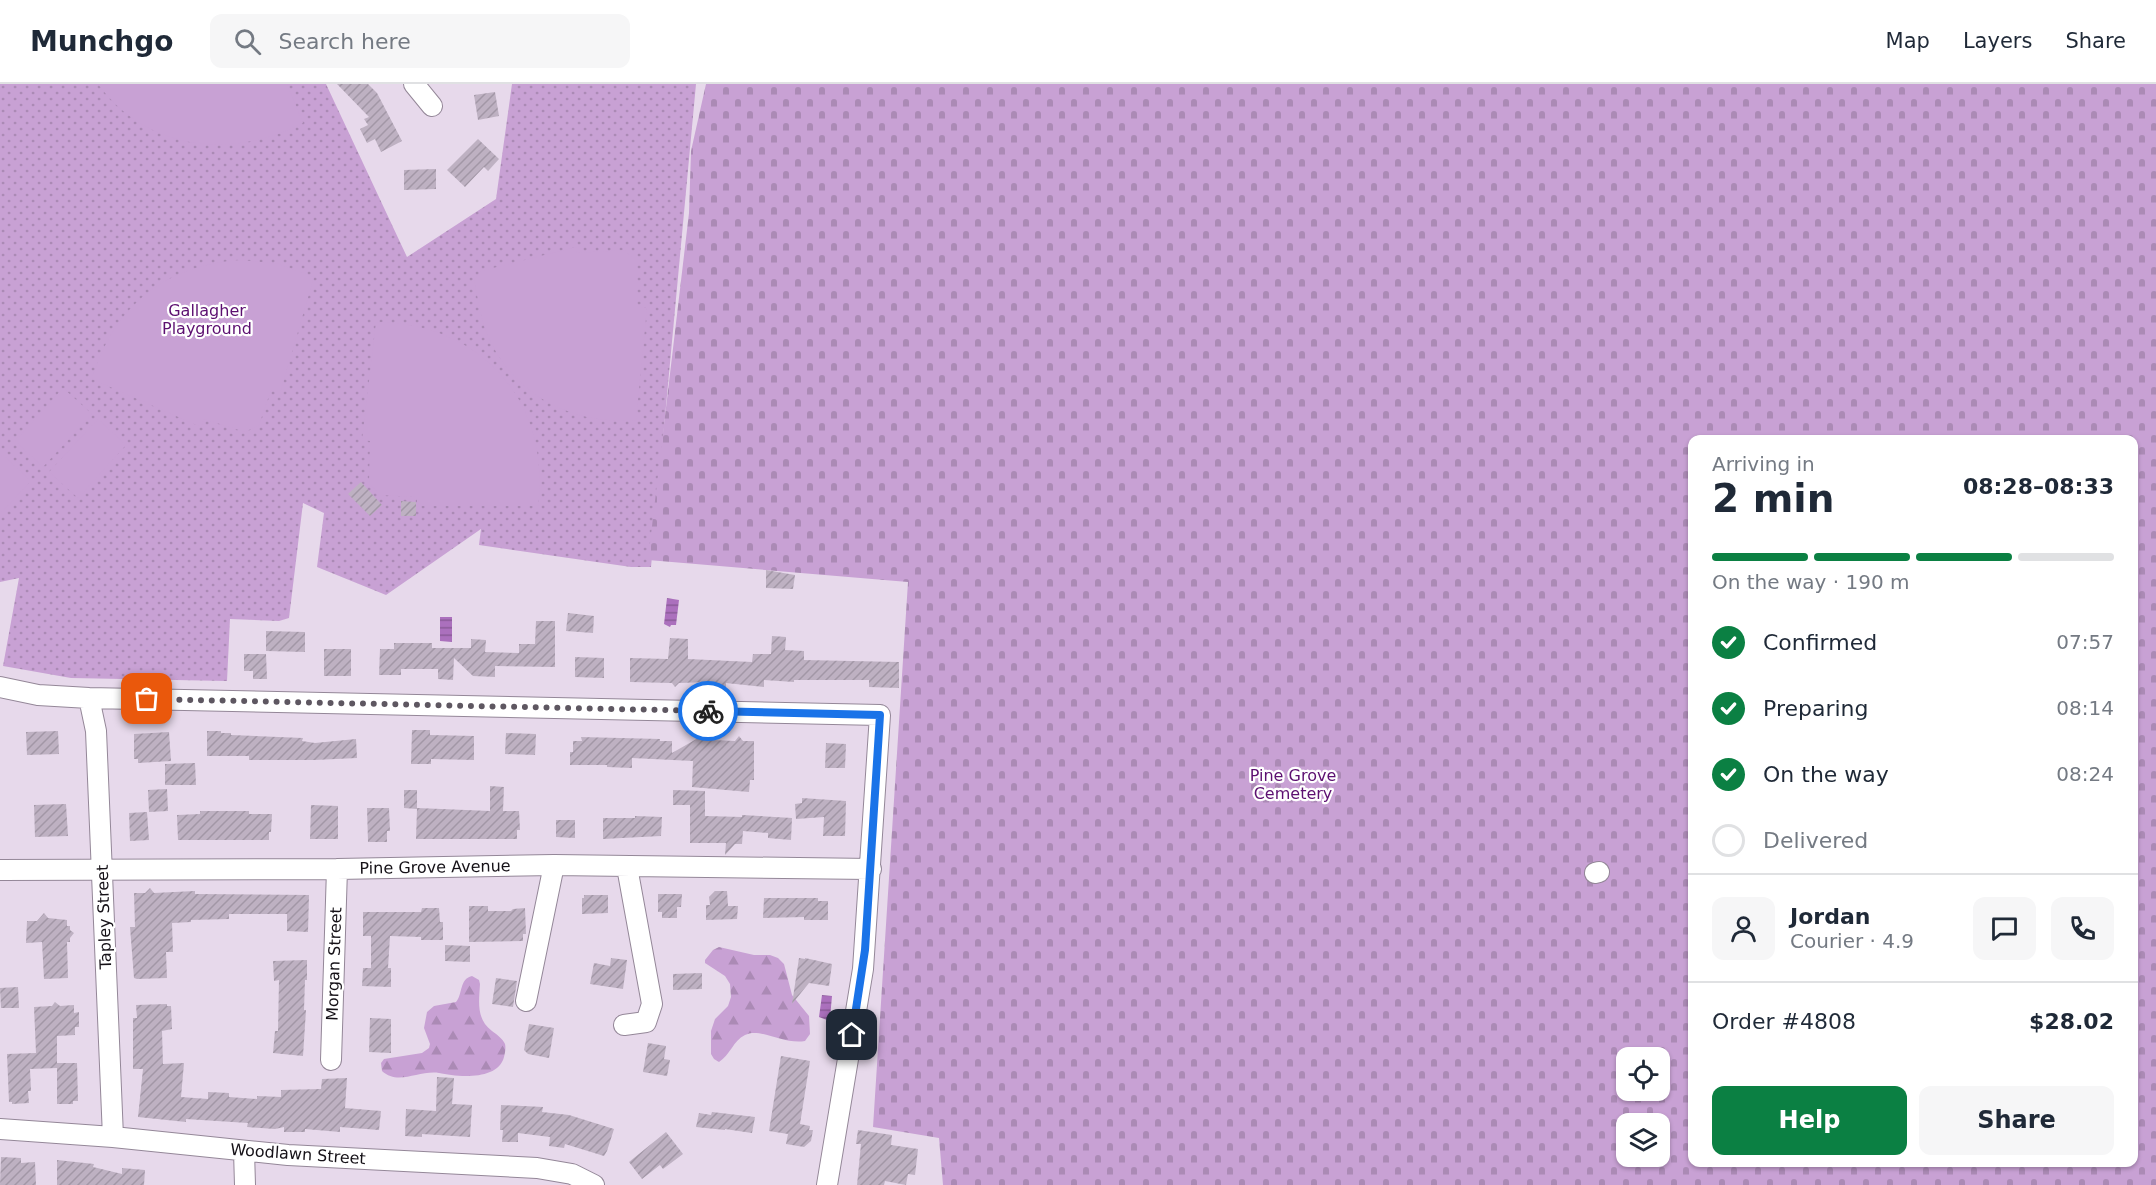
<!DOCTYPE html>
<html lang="en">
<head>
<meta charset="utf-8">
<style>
  :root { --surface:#fff; --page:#f6f6f7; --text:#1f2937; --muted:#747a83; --line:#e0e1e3; --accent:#0b8043 }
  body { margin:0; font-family:"DejaVu Sans",sans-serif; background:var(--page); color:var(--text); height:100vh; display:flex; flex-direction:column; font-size:22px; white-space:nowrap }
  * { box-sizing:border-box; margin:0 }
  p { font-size:20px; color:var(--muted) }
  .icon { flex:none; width:33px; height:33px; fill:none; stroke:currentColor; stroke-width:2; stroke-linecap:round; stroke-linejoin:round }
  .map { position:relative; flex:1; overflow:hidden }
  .sheet { position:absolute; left:1688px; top:351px; width:450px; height:732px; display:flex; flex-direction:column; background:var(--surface); border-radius:12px; box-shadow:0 2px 4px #0004 }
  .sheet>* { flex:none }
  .buttons { position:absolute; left:1616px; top:963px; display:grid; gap:12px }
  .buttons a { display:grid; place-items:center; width:54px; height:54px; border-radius:12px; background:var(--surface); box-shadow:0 2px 4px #0004; font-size:30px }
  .pin { position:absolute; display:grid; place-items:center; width:51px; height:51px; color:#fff; margin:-26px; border-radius:12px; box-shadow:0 3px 9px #0006 }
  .courier { position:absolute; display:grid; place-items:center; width:60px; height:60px; margin:-30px; border:4px solid #1a73e8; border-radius:50%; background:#fff; color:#222; box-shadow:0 2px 8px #0007 }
  .head em { font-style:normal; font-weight:600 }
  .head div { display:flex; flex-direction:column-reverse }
  .head { display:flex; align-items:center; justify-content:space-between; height:102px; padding:0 24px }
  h1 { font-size:39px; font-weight:600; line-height:45px }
  .bar { display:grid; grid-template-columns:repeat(4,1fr); gap:9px 6px; align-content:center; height:72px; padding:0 24px }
  .bar i { height:8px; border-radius:4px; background:var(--line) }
  .bar .selected { background:var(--accent) }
  .bar p { grid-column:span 4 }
  .line { display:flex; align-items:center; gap:15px; padding:0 24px; border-top:2px solid var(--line) }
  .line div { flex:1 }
  .round { display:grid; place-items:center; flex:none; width:63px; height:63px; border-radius:12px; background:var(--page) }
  ol { padding:0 24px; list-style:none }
  li { display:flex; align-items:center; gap:18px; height:66px }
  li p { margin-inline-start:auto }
  li .icon { padding:6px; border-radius:50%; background:var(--accent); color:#fff; stroke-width:4 }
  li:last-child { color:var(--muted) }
  li i { width:33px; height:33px; border:3px solid var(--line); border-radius:50% }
  .primary-button { display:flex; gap:12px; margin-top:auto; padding:12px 24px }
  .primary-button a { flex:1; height:69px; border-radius:12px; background:var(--accent); color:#fff; font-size:24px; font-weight:600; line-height:69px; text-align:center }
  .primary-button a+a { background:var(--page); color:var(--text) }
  header { display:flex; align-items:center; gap:36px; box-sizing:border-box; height:84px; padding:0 30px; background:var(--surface); border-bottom:2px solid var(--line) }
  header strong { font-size:28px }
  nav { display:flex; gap:33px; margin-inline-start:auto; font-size:21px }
  .search { width:420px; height:54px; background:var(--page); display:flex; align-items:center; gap:15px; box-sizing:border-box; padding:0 21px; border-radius:12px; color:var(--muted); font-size:22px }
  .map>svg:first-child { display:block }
  .green { fill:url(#green-dots) }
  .forest { fill:url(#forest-firs) }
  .cemetery { fill:url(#cemetery-stones); fill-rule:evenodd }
  .pitch { fill:#c8a1d4 }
  .water { fill:url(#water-rules) }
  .building { fill:url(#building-hatch) }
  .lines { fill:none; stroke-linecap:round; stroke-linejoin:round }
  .street-casing { stroke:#948798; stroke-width:22 }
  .street { stroke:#fff; stroke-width:20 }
  .done { stroke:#5e5761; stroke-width:6; stroke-dasharray:0 10.8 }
  .route { stroke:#1a73e8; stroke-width:8 }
  .labels { text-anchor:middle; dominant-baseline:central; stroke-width:4.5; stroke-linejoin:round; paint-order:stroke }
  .park-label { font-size:16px; fill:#5c0f70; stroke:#fff }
  .street-label { font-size:16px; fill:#151117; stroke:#fff }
</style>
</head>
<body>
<header>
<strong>Munchgo</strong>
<div class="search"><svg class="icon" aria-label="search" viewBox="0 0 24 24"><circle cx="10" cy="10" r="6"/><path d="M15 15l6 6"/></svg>Search here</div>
<nav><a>Map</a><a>Layers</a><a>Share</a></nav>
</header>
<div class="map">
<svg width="2156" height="1101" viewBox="0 0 2156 1101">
  <defs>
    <pattern id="green-dots" width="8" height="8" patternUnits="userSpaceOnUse" patternTransform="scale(1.5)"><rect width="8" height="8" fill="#c8a1d4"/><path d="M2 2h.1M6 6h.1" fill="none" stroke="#ab8ab5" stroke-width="1.8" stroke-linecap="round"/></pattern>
    <pattern id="forest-firs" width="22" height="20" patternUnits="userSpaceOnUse" patternTransform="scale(1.5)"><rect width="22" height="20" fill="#c8a1d4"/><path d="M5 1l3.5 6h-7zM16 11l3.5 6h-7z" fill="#ab8ab5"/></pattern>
    <pattern id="cemetery-stones" width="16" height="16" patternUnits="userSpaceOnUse" patternTransform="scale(1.5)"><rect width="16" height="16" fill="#c8a1d4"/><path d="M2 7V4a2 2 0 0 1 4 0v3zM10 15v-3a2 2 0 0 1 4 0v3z" fill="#ab8ab5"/></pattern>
    <pattern id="water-rules" width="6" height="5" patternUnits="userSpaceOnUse" patternTransform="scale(1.5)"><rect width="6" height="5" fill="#ab70bd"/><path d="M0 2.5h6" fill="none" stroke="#8a5b99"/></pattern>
    <pattern id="building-hatch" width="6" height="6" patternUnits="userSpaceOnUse" patternTransform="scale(1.5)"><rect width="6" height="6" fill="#beb1c2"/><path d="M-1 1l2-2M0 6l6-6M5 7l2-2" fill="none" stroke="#a297a6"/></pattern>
  </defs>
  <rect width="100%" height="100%" fill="#e7d9eb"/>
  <!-- green -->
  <path class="green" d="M 0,0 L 326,0 L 407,173 L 496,115 L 512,0 L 696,0 L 651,483 L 631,483 L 479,461 L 481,445 L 386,511 L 317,483 L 324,429 L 303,419 L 289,534 L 279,537 L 230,535 L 227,597 L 71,594 L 3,582 L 19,494 L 0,498 Z"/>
  <!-- forest -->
  <path class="forest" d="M 719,863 L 754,871 L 770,871 L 778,874 L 784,880 L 792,911 L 809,932 L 810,950 L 805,957 C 784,961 760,943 745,951 C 733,957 730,971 719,978 L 714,975 L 711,970 L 711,947 L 715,935 L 728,922 L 731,913 L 730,900 L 725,892 L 705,879 L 705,876 L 713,866 Z
    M 472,892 L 479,896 L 480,900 C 479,918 476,935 492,947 C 496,950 503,955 505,960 C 506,964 505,969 504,973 C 498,997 457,993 439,989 C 419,986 398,1002 382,987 L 381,979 L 384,975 L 422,969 L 429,964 L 430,960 L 424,944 L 427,928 L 434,922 L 456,918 C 463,910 459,895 472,892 Z"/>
  <!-- cemetery -->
  <path class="cemetery" d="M 706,0 L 2156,0 L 2156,1101 L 943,1101 L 939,1054 L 873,1043 L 908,498 L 648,476 L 689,129 L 691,67 ZM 1692,356 L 2133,356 L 2133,1078 L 1692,1078 ZM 1626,974 L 1659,974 L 1659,1006 L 1626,1006 ZM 1626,1040 L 1659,1040 L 1659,1072 L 1626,1072 Z"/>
  <!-- pitch -->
  <path class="pitch" d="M 98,0 L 287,0 L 303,39 C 232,76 147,67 98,0 Z
    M 576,163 L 577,169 L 624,166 L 637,177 L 637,223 L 647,224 L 636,336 C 572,342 512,310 487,250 C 480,232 478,214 474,196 L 481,187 Z
    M 241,176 L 279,180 L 314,193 L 280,309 L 271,306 L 259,341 L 245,348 L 204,335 L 201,343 L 92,295 C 114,222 165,181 241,176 Z
    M 376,238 C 481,239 551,317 538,422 L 417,422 L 417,413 L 380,411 L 369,399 L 370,357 L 362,356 Z
    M 63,304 L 92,330 L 43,383 L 15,357 Z
    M 98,335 L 126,361 L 78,414 L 49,388 Z
    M 3,371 L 31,397 L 0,430 L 0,373 Z"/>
  <!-- water -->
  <path class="water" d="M 667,514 L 679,516 L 676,541 L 671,541 L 670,543 L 664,540 Z
    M 440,533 L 452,533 L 452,558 L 440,557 Z
    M 822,911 L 832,912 L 830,934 L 827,934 L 827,936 L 819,933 Z"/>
  <!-- building -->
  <path class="building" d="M 337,0 L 368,0 L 377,9 L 402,57 L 381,68 L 375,55 L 367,59 L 360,45 L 368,41 L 364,35 L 369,33 Z
    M 495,8 L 499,32 L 478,36 L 474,11 Z
    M 478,55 L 499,75 L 488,87 L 484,83 L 465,103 L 447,86 Z
    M 436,85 L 436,105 L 404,106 L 404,86 Z
    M 361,398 L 382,421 L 370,432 L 348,410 Z
    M 401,417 L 416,418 L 416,432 L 401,432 Z
    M 766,486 L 795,491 L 793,505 L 766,504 Z
    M 568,529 L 594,532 L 593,549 L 566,547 Z
    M 536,537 L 555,537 L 555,583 L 495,582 L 495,593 L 473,592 L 454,574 L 453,596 L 438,595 L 438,585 L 401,585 L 401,591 L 379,591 L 380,565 L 394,565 L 394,559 L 432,559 L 432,564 L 471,564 L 471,555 L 486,556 L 485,568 L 519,569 L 519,560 L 535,560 Z
    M 266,547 L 305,548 L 305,568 L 266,567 Z
    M 772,552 L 786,553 L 785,566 L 804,567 L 804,576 L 899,578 L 899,604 L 869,603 L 869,596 L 794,596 L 794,598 L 764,596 L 764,603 L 726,599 L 726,610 L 717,601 L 708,601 L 708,598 L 679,599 L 675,603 L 672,599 L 630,598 L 630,574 L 668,575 L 670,554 L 688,555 L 688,575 L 752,578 L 753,570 L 771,570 Z
    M 324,565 L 351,565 L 351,592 L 324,592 Z
    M 244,570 L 266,570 L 267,595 L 253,595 L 253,587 L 244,587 Z
    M 575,573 L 604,574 L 604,594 L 575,593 Z
    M 412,646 L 430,646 L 430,651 L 474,652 L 474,676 L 431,675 L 431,680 L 411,680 Z
    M 58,647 L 59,670 L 27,671 L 26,648 Z
    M 207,647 L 221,647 L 221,649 L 231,649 L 231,651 L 303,654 L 302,657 L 315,659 L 356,655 L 357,674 L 315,676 L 249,676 L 249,672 L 207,672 Z
    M 169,648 L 171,677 L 138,679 L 138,675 L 134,675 L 134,650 Z
    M 506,649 L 536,650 L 535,671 L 505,670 Z
    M 739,652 L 743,657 L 754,657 L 754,696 L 750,696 L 749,708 L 692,703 L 693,677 L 632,674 L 632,684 L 607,683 L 607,681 L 570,681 L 570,668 L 573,668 L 573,657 L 582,657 L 581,653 L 660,655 L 660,657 L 672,657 L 672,669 L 700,653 L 711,653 L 711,656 L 735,657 Z
    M 826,659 L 846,660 L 845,684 L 825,684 Z
    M 195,679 L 196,701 L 165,701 L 165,680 Z
    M 490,702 L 504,703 L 503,727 L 519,727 L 520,746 L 517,746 L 517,755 L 416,755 L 417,725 L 404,724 L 404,706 L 417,706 L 417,724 L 490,727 Z
    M 167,705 L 168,727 L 149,728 L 148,706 Z
    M 673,706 L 705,707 L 705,732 L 742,733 L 742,731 L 792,734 L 791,756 L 768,754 L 768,749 L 743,747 L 742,760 L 735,760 L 725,771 L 726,759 L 690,759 L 690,721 L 673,721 Z
    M 802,714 L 846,717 L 845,752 L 823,752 L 824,733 L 796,735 L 795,720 L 802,719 Z
    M 66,720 L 68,752 L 35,753 L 34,721 Z
    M 311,721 L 338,722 L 338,755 L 310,755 Z
    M 367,724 L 389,724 L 390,747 L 387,747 L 387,758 L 368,758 Z
    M 200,727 L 249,727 L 249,730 L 272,730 L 271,748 L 269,748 L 269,756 L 178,756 L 177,731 L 200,730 Z
    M 147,728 L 149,756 L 130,757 L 129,729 Z
    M 635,732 L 662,733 L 661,752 L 603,755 L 603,734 L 635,734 Z
    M 556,736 L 575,736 L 575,754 L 556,753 Z
    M 150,804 L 154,809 L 195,807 L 195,810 L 309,811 L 308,848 L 287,847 L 287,830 L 229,830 L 229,835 L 191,836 L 191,838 L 172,839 L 173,868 L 166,868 L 167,894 L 137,895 L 134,894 L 130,843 L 135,843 L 134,809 L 145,809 Z
    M 715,807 L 727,807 L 728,822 L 738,822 L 737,835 L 706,836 L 706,821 L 710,821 L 709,813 Z
    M 658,810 L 682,810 L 681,823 L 677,823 L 677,834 L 662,834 L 662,828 L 658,828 Z
    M 584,811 L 608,811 L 608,829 L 582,830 L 582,814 L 584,814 Z
    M 764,814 L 818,814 L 818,817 L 828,817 L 828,836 L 804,836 L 804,833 L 763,834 Z
    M 469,822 L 488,822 L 488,827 L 511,827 L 513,825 L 525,824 L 526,850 L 523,850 L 523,857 L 469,858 Z
    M 422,824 L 439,824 L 440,838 L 443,838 L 443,856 L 421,856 L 421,853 L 390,852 L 388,884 L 391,884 L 391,903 L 362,902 L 363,884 L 371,884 L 371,852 L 363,852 L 363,828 L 421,828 Z
    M 44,829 L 48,834 L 67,836 L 67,842 L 70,842 L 70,846 L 74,849 L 70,854 L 70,858 L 67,858 L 68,894 L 44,895 L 42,858 L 26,859 L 27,837 L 37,837 Z
    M 445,861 L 470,862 L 470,878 L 445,877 Z
    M 611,874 L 627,876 L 623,905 L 590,900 L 594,879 L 610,882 Z
    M 799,874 L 805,875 L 805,874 L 832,880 L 829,902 L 809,899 L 792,920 Z
    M 307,876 L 307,896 L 305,896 L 304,926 L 306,926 L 303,972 L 273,969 L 275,947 L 278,947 L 279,896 L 274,897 L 273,877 Z
    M 702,889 L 702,905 L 673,906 L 673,890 Z
    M 496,894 L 517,897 L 513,923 L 492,920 Z
    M 18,903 L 19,924 L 1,924 L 0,904 Z
    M 55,918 L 60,922 L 74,921 L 74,929 L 79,928 L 79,943 L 75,943 L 75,951 L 57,952 L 57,979 L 77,979 L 78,1017 L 73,1017 L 73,1020 L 57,1020 L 57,984 L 30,985 L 31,1007 L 28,1007 L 29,1019 L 12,1020 L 12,1018 L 9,1018 L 7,970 L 36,969 L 34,923 L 52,922 Z
    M 167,920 L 167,922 L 171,922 L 172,945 L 162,947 L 163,980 L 184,979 L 181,1013 L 208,1015 L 208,1008 L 229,1009 L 229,1013 L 257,1015 L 257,1012 L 281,1013 L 281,1006 L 321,1005 L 322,995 L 347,994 L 345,1024 L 381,1027 L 379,1046 L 340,1043 L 340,1048 L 305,1045 L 305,1048 L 284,1048 L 284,1043 L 275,1045 L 247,1043 L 248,1039 L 186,1035 L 186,1038 L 138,1033 L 143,985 L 133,985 L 133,934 L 137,934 L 136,921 Z
    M 370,934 L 391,935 L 391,969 L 369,968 Z
    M 529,940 L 554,944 L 549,974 L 528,970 L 524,966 Z
    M 648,959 L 666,962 L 664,975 L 670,976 L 667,992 L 643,988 Z
    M 781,972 L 810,977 L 800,1040 L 810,1042 L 809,1046 L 813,1046 L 811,1057 L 804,1063 L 786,1060 L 788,1050 L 769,1047 Z
    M 437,993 L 454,994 L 452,1020 L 472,1021 L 470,1053 L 422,1050 L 422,1053 L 405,1052 L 406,1025 L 436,1027 Z
    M 501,1021 L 543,1023 L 542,1028 L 569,1031 L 614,1045 L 607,1067 L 604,1072 L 565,1060 L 564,1064 L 549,1062 L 550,1053 L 518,1049 L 518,1058 L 502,1058 L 503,1046 L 500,1046 Z
    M 712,1028 L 755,1033 L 752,1049 L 725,1045 L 725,1046 L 696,1043 L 699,1029 L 711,1031 Z
    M 858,1046 L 892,1051 L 891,1061 L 918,1065 L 915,1091 L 908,1090 L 906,1101 L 885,1097 L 884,1101 L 857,1101 L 861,1060 L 856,1060 Z
    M 666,1048 L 683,1070 L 663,1085 L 660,1081 L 642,1095 L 629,1078 Z
    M 1,1073 L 21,1074 L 21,1079 L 35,1078 L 36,1101 L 0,1101 Z
    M 57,1076 L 94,1080 L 93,1083 L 122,1090 L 122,1084 L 145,1086 L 144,1101 L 57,1101 Z"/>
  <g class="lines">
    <!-- street casing -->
    <g class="street-casing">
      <path id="street" d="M 414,0 L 432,22
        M 0,603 L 38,611 L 89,614 L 880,631 L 863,885 L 827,1101
        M 89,614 L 96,647 L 113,1053
        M 0,786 L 337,785 L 554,781 L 871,785
        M 1595,789 L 1599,788
        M 526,917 L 554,781
        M 624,941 L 646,938 L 652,920 L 627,783
        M 331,976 L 337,785
        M 0,1045 L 113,1053 L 288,1071 L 537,1084 L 572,1090 L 594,1101
        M 244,1067 L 245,1101"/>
    </g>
    <!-- street -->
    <use href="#street" class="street"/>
  </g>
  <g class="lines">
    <!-- done -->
    <path class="done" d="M 147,615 L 708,627"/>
    <!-- route -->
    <path class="route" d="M 708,627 L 880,631 L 865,866 L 852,951"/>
  </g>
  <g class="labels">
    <!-- park labels -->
    <g class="park-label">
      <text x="207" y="226">Gallagher<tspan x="207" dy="18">Playground</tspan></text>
      <text x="1293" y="691">Pine Grove<tspan x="1293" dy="18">Cemetery</tspan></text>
    </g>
    <!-- street labels -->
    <g class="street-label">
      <text transform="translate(435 783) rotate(-1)">Pine Grove Avenue</text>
      <text transform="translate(104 833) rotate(-92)">Tapley Street</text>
      <text transform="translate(334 880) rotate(-88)">Morgan Street</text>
      <text transform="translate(298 1070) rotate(4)">Woodlawn Street</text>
    </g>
  </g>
</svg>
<div class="buttons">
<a><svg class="icon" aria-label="locate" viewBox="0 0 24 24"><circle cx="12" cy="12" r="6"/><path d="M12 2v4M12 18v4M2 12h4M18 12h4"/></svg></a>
<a><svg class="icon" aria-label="layers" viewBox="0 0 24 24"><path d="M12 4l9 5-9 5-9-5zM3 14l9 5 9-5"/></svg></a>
</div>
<div class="pin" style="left:147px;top:615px;background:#ea580c"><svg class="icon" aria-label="bag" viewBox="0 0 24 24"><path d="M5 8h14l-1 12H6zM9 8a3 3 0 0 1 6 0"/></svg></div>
<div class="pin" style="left:852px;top:951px;background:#1f2937"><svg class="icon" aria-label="home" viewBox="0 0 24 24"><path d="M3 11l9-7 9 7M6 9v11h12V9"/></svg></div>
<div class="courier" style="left:708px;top:627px"><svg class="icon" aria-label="bike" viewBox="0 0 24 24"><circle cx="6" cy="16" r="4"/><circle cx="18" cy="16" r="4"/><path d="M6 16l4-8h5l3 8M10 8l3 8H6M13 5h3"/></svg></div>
<section class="sheet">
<div class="head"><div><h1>2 min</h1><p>Arriving in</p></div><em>08:28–08:33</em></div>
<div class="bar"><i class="selected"></i><i class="selected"></i><i class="selected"></i><i></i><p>On the way · 190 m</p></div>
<ol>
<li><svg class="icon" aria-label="check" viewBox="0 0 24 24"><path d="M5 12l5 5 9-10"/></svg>Confirmed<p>07:57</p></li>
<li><svg class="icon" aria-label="check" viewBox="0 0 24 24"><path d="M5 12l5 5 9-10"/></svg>Preparing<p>08:14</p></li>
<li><svg class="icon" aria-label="check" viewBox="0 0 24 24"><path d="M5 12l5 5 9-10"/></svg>On the way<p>08:24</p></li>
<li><i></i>Delivered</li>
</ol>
<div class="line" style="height:108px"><a class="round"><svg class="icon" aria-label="person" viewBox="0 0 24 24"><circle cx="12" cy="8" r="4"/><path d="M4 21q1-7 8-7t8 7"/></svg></a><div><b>Jordan</b><p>Courier · 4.9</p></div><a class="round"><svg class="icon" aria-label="chat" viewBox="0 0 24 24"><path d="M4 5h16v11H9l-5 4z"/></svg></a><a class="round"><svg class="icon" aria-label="phone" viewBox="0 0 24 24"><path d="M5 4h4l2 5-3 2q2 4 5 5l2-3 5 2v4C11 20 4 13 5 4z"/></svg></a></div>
<div class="line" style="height:78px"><div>Order #4808</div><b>$28.02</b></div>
<div class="primary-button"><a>Help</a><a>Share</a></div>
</section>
</div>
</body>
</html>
